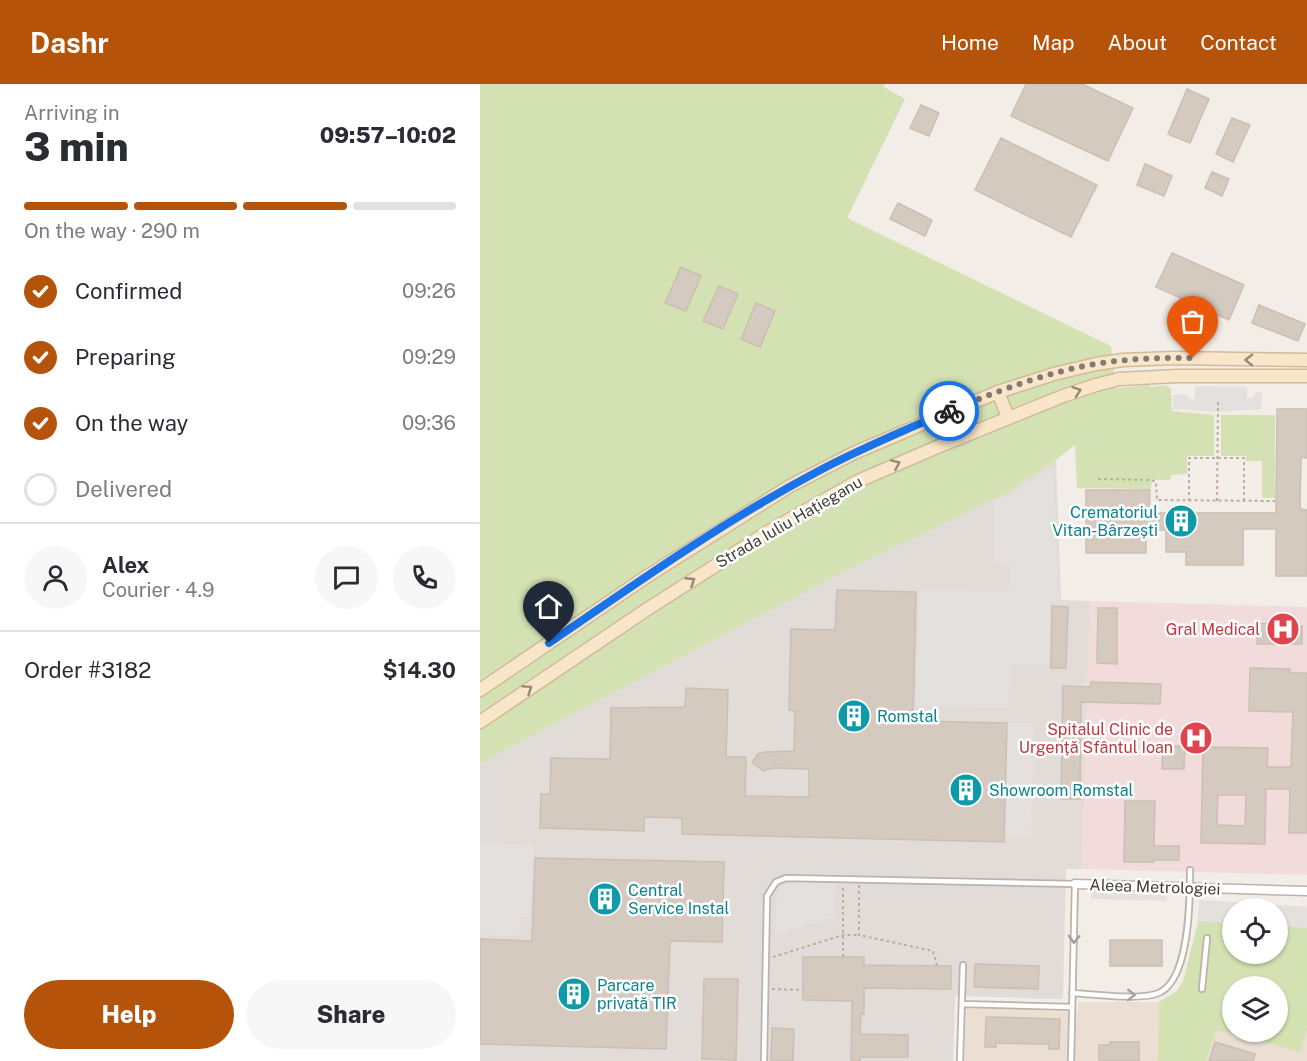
<!DOCTYPE html>
<html lang="en">
<head>
<meta charset="utf-8">
<style>
  :root { --surface:#fff; --page:#f7f7f7; --text:#2b2b33; --muted:#7c7c81; --line:#e1e1e2; --accent:#b45309 }
  body { margin:0; font-family:"Public Sans",sans-serif; background:var(--page); color:var(--text); height:100vh; display:flex; flex-direction:column; font-size:22px; white-space:nowrap }
  * { box-sizing:border-box; margin:0 }
  p { font-size:20px; color:var(--muted) }
  .icon { flex:none; width:33px; height:33px; fill:none; stroke:currentColor; stroke-width:2; stroke-linecap:round; stroke-linejoin:round }
  .map { position:relative; flex:1; overflow:hidden }
  .side { display:flex; flex-direction:column; background:var(--surface); width:480px }
  .side>* { flex:none }
  .buttons { position:absolute; left:742px; top:814px; display:grid; gap:12px }
  .buttons a { display:grid; place-items:center; width:66px; height:66px; border-radius:50%; background:var(--surface); box-shadow:0 2px 4px #0004; font-size:30px }
  .pin { position:absolute; display:grid; place-items:center; width:51px; height:51px; color:#fff; margin:-62px -26px; border-radius:50% 50% 50% 0; rotate:-45deg; box-shadow:0 0 6px #0007 }
  .pin .icon { rotate:45deg }
  .courier { position:absolute; display:grid; place-items:center; width:60px; height:60px; margin:-30px; border:4px solid #1a73e8; border-radius:50%; background:#fff; color:#222; box-shadow:0 2px 8px #0007 }
  .overview em { font-style:normal; font-weight:800 }
  .overview div { display:flex; flex-direction:column-reverse }
  .overview { display:flex; align-items:center; justify-content:space-between; height:102px; padding:0 24px }
  h1 { font-size:39px; font-weight:800; line-height:45px }
  .bar { display:grid; grid-template-columns:repeat(4,1fr); gap:9px 6px; align-content:center; height:72px; padding:0 24px }
  .bar i { height:8px; border-radius:4px; background:var(--line) }
  .bar .active { background:var(--accent) }
  .bar p { grid-column:span 4 }
  .line { display:flex; align-items:center; gap:15px; padding:0 24px; border-top:2px solid var(--line) }
  .line div { flex:1 }
  .round { display:grid; place-items:center; flex:none; width:63px; height:63px; border-radius:32px; background:var(--page) }
  ol { padding:0 24px; list-style:none }
  li { display:flex; align-items:center; gap:18px; height:66px }
  li p { margin-inline-start:auto }
  li .icon { padding:6px; border-radius:50%; background:var(--accent); color:#fff; stroke-width:4 }
  li:last-child { color:var(--muted) }
  li i { width:33px; height:33px; border:3px solid var(--line); border-radius:50% }
  .primary-button { display:flex; gap:12px; margin-top:auto; padding:12px 24px }
  .primary-button a { flex:1; height:69px; border-radius:36px; background:var(--accent); color:#fff; font-size:24px; font-weight:800; line-height:69px; text-align:center }
  .primary-button a+a { background:var(--page); color:var(--text) }
  header { display:flex; align-items:center; gap:36px; box-sizing:border-box; height:84px; padding:0 30px; background:var(--accent); color:#fff }
  header strong { font-size:28px }
  nav { display:flex; gap:33px; margin-inline-start:auto; font-size:21px }
  main { display:flex; flex:1; min-height:0 }
  .map>svg:first-child { display:block }
  .industrial { fill:#e1dcd8 }
  .education { fill:#eadfd2; fill-rule:evenodd }
  .medical { fill:#f1dbdb }
  .green { fill:#d4e2b3; fill-rule:evenodd }
  .parking { fill:#e3e0de }
  .building { fill:#d5cac0; stroke:#ccbeb1; stroke-width:1.5; fill-rule:evenodd }
  .lines { fill:none; stroke-linecap:round; stroke-linejoin:round }
  .lane-casing { stroke:#bcb3aa; stroke-width:8 }
  .street-casing { stroke:#bcb3aa; stroke-width:11 }
  .secondary-casing { stroke:#d0bb9c; stroke-width:15 }
  .path { stroke:#bdad9d; stroke-width:2; stroke-dasharray:3 3; stroke-linecap:butt }
  .lane { stroke:#fff; stroke-width:4.5 }
  .street { stroke:#fff; stroke-width:8 }
  .secondary { stroke:#f9e6c9; stroke-width:12 }
  .oneway { stroke:#958978 }
  .oneway2 { stroke:#a29e9a }
  .done { stroke:#817b74; stroke-width:6; stroke-dasharray:0 10.8 }
  .route { stroke:#1a73e8; stroke-width:8 }
  .labels { text-anchor:middle; dominant-baseline:central; stroke-width:5; stroke-linejoin:round; paint-order:stroke }
  .culture-label { font-size:16px; fill:#0d838f; stroke:#fff; text-anchor:start }
  .street-label { font-size:16px; fill:#443d36; stroke:#fff }
  .health-label { font-size:16px; fill:#be3a42; stroke:#fff; text-anchor:end }
</style>
</head>
<body>
<header>
<strong>Dashr</strong>
<nav><a>Home</a><a>Map</a><a>About</a><a>Contact</a></nav>
</header>
<main>
<section class="side">
<div class="overview"><div><h1>3 min</h1><p>Arriving in</p></div><em>09:57–10:02</em></div>
<div class="bar"><i class="active"></i><i class="active"></i><i class="active"></i><i></i><p>On the way · 290 m</p></div>
<ol>
<li><svg class="icon" aria-label="check" viewBox="0 0 24 24"><path d="M5 12l5 5 9-10"/></svg>Confirmed<p>09:26</p></li>
<li><svg class="icon" aria-label="check" viewBox="0 0 24 24"><path d="M5 12l5 5 9-10"/></svg>Preparing<p>09:29</p></li>
<li><svg class="icon" aria-label="check" viewBox="0 0 24 24"><path d="M5 12l5 5 9-10"/></svg>On the way<p>09:36</p></li>
<li><i></i>Delivered</li>
</ol>
<div class="line" style="height:108px"><a class="round"><svg class="icon" aria-label="person" viewBox="0 0 24 24"><circle cx="12" cy="8" r="4"/><path d="M4 21q1-7 8-7t8 7"/></svg></a><div><b>Alex</b><p>Courier · 4.9</p></div><a class="round"><svg class="icon" aria-label="chat" viewBox="0 0 24 24"><path d="M4 5h16v11H9l-5 4z"/></svg></a><a class="round"><svg class="icon" aria-label="phone" viewBox="0 0 24 24"><path d="M5 4h4l2 5-3 2q2 4 5 5l2-3 5 2v4C11 20 4 13 5 4z"/></svg></a></div>
<div class="line" style="height:78px"><div>Order #3182</div><b>$14.30</b></div>
<div class="primary-button"><a>Help</a><a>Share</a></div>
</section>
<div class="map">
<svg width="827" height="977" viewBox="0 0 827 977">
  <rect width="100%" height="100%" fill="#f2ede7"/>
  <!-- industrial -->
  <path class="industrial" d="M 576,376 L 581,516 L 610,517 L 602,785 L 586,785 L 583,915 L 475,912 L 473,977 L 0,977 L 0,679 L 365,487 L 525,410 Z"/>
  <!-- education -->
  <path class="education" d="M 719,816 L 827,823 L 827,977 L 484,977 L 486,924 L 598,928 L 598,918 L 679,918 L 691,912 L 697,907 L 706,891 L 718,837 ZM 753,825 L 798,825 L 798,870 L 753,870 ZM 753,903 L 798,903 L 798,948 L 753,948 Z"/>
  <!-- medical -->
  <path class="medical" d="M 610,517 L 827,523 L 827,791 L 602,785 Z"/>
  <!-- green -->
  <path class="green" d="M 0,0 L 405,0 L 404,3 L 425,15 L 367,134 L 631,262 L 636,304 L 669,301 L 670,303 L 686,301 L 691,305 L 692,327 L 734,331 L 734,372 L 707,372 L 707,390 L 691,391 L 690,396 L 672,396 L 671,405 L 597,404 L 595,361 L 576,376 L 525,410 L 365,487 L 0,679 Z
    M 741,331 L 795,331 L 795,414 L 782,414 L 782,377 L 766,377 L 766,372 L 741,372 Z
    M 718,837 L 753,839 L 753,870 L 798,870 L 798,842 L 827,844 L 827,945 L 820,968 L 758,950 L 736,947 L 726,977 L 678,977 L 679,918 L 697,907 L 703,898 ZM 753,903 L 798,903 L 798,948 L 753,948 Z"/>
  <!-- parking -->
  <path class="parking" d="M 715,302 L 767,303 L 767,315 L 774,313 L 776,308 L 782,308 L 781,325 L 738,328 L 693,325 L 693,311 L 704,310 L 710,315 L 715,315 Z
    M 573,383 L 579,518 L 571,518 L 569,581 L 529,580 L 528,624 L 436,622 L 439,506 L 529,507 L 530,481 L 515,480 L 514,417 L 530,411 Z
    M 527,639 L 554,639 L 551,754 L 524,753 Z
    M 0,759 L 53,761 L 50,833 L 40,833 L 39,852 L 0,851 Z
    M 307,799 L 356,800 L 355,833 L 295,851 L 297,810 Z
    M 611,804 L 687,807 L 687,817 L 611,815 Z
    M 719,816 L 827,823 L 827,844 L 798,842 L 798,825 L 753,825 L 753,839 L 718,837 Z"/>
  <!-- building -->
  <path class="building" d="M 546,0 L 602,0 L 653,24 L 628,77 L 531,32 Z
    M 707,5 L 729,15 L 710,59 L 688,50 Z
    M 441,21 L 459,29 L 449,52 L 430,44 Z
    M 752,34 L 770,41 L 753,78 L 736,70 Z
    M 521,54 L 617,101 L 591,153 L 495,106 Z
    M 665,80 L 692,92 L 684,112 L 657,101 Z
    M 732,88 L 749,95 L 742,112 L 725,104 Z
    M 418,119 L 452,136 L 445,152 L 410,135 Z
    M 692,169 L 764,201 L 749,236 L 676,203 Z
    M 201,183 L 221,192 L 206,227 L 185,219 Z
    M 239,202 L 258,210 L 243,245 L 223,237 Z
    M 276,219 L 295,227 L 280,263 L 261,255 Z
    M 779,221 L 825,240 L 818,257 L 772,239 Z
    M 797,325 L 827,325 L 827,374 L 821,373 L 820,425 L 827,426 L 827,492 L 796,492 L 796,445 L 763,445 L 763,481 L 706,481 L 706,468 L 686,468 L 686,446 L 666,446 L 666,469 L 606,469 L 606,406 L 670,406 L 669,429 L 796,429 Z
    M 357,506 L 436,508 L 433,637 L 527,639 L 524,758 L 202,750 L 202,734 L 164,733 L 164,747 L 60,744 L 61,710 L 70,710 L 71,674 L 130,675 L 131,624 L 205,623 L 206,604 L 248,606 L 246,673 L 266,673 L 265,712 L 329,713 L 329,685 L 292,684 L 283,687 L 272,678 L 278,670 L 284,668 L 314,667 L 315,627 L 309,626 L 311,545 L 355,546 Z
    M 572,522 L 588,523 L 586,584 L 571,584 Z
    M 618,524 L 637,524 L 637,580 L 617,579 Z
    M 793,534 L 810,534 L 810,542 L 822,542 L 822,560 L 777,560 L 777,539 L 792,540 Z
    M 770,584 L 810,585 L 810,589 L 827,589 L 827,749 L 809,749 L 810,705 L 786,705 L 785,760 L 721,759 L 723,663 L 788,664 L 787,683 L 811,683 L 813,628 L 769,627 ZM 738,711 L 766,711 L 765,742 L 737,741 Z
    M 611,598 L 681,600 L 680,620 L 601,618 L 600,715 L 581,715 L 583,602 L 610,603 Z
    M 683,662 L 705,662 L 704,685 L 682,685 Z
    M 645,717 L 675,717 L 674,762 L 699,762 L 699,776 L 674,776 L 674,778 L 644,778 Z
    M 55,774 L 244,778 L 242,858 L 190,857 L 186,965 L 0,960 L 0,855 L 52,857 Z
    M 630,856 L 682,856 L 682,882 L 630,882 Z
    M 323,873 L 384,873 L 384,881 L 471,882 L 471,905 L 384,904 L 384,930 L 381,930 L 380,950 L 428,951 L 428,973 L 380,973 L 380,977 L 371,977 L 372,917 L 323,916 Z
    M 495,880 L 559,882 L 558,905 L 494,903 Z
    M 224,895 L 258,895 L 256,976 L 222,975 Z
    M 506,933 L 580,935 L 579,965 L 569,965 L 569,960 L 516,959 L 516,963 L 505,963 Z
    M 292,944 L 314,945 L 313,977 L 291,977 Z
    M 630,958 L 659,958 L 659,977 L 619,977 L 619,961 L 630,961 Z
    M 735,958 L 775,970 L 773,977 L 729,977 Z"/>
  <g class="lines">
    <!-- lane casing -->
    <g class="lane-casing">
      <path id="lane" d="M 722,905 L 727,854
        M 592,909 C 614,910 656,916 676,910 C 710,900 710,816 710,786
        M 482,920 L 592,923
        M 284,977 L 287,812 L 296,798 L 306,794 L 595,800 L 591,977
        M 480,977 L 483,881"/>
    </g>
    <!-- street casing -->
    <g class="street-casing">
      <path id="street" d="M 595,800 L 827,807"/>
    </g>
    <!-- secondary casing -->
    <g class="secondary-casing">
      <path id="secondary" d="M 518,308 L 528,333
        M 0,606 L 166,493 L 310,402 L 374,369 L 518,308 L 574,290 L 616,280 L 643,276 L 693,274 L 827,276
        M 0,638 L 166,526 L 291,446 L 378,397 L 462,361 L 583,312 L 616,301 L 639,295 L 697,292 L 827,292"/>
    </g>
    <!-- path -->
    <path class="path" d="M 618,395 L 671,396 L 676,398 L 677,416 L 795,417
      M 709,417 L 709,374 L 764,374 L 764,417
      M 737,417 L 738,315
      M 379,801 L 379,851 L 453,867 L 457,882
      M 293,873 L 363,851 L 379,851
      M 363,873 L 363,801
      M 292,905 L 323,906"/>
    <!-- lane -->
    <use href="#lane" class="lane"/>
    <!-- street -->
    <use href="#street" class="street"/>
    <!-- secondary -->
    <use href="#secondary" class="secondary"/>
  </g>
  <!-- one-way arrows -->
  <defs><path id="oneway-chevron" d="M-2-3.5L2.5 0L-2 3.5" fill="none" stroke-width="1.6" stroke-linecap="round" stroke-linejoin="round" transform="scale(1.5)"/></defs>
  <g class="oneway">
    <use href="#oneway-chevron" transform="translate(769 276) rotate(-179)"/>
    <use href="#oneway-chevron" transform="translate(597 307) rotate(-19)"/>
    <use href="#oneway-chevron" transform="translate(416 380) rotate(-23)"/>
    <use href="#oneway-chevron" transform="translate(211 497) rotate(-33)"/>
    <use href="#oneway-chevron" transform="translate(48 605) rotate(-34)"/>
  </g>
  <g class="oneway2">
    <use href="#oneway-chevron" transform="translate(594 855) rotate(92)"/>
    <use href="#oneway-chevron" transform="translate(651 911) rotate(2)"/>
  </g>
  <g class="lines">
    <!-- done -->
    <path class="done" d="M 469,327 C 520,306 574,285 629,278 C 657,274 685,274 713,274"/>
    <!-- route -->
    <path class="route" d="M 69,559 C 155,500 241,439 333,390 C 377,366 423,347 469,327"/>
  </g>
  <!-- icons -->
  <defs>
    <g id="building-disc" transform="scale(1.725)"><circle r="9.5" fill="#0f9aa8" stroke="#fff"/><path d="M-4-6H4V6H1V3H-1V6H-4ZM-2.5-4.3h1.7v1.8h-1.7ZM.8-4.3h1.7v1.8H.8ZM-2.5-1h1.7V.8h-1.7ZM.8-1h1.7V.8H.8Z" fill="#fff"/></g>
    <g id="hospital-disc" transform="scale(1.725)"><circle r="9.5" fill="#e0444e" stroke="#fff"/><path d="M-5-5h3v3.5h4V-5h3V5h-3V1.5h-4V5h-3Z" fill="#fff"/></g>
  </defs>
  <g fill-rule="evenodd">
    <use href="#building-disc" x="701" y="437"/>
    <use href="#hospital-disc" x="803" y="545"/>
    <use href="#building-disc" x="374" y="632"/>
    <use href="#hospital-disc" x="716" y="654"/>
    <use href="#building-disc" x="486" y="706"/>
    <use href="#building-disc" x="125" y="815"/>
    <use href="#building-disc" x="94" y="910"/>
  </g>
  <g class="labels">
    <!-- culture labels -->
    <g class="culture-label">
      <text x="678" y="428" text-anchor="end">Crematoriul<tspan x="678" dy="18">Vitan-Bârzești</tspan></text>
      <text x="397" y="632">Romstal</text>
      <text x="509" y="706">Showroom Romstal</text>
      <text x="148" y="806">Central<tspan x="148" dy="18">Service Instal</tspan></text>
      <text x="117" y="901">Parcare<tspan x="117" dy="18">privată TIR</tspan></text>
    </g>
    <!-- street labels -->
    <g class="street-label">
      <text transform="translate(309 438) rotate(-30)">Strada Iuliu Hațieganu</text>
      <text transform="translate(675 803) rotate(2)">Aleea Metrologiei</text>
    </g>
    <!-- health labels -->
    <g class="health-label">
      <text x="780" y="545">Gral Medical</text>
      <text x="693" y="645">Spitalul Clinic de<tspan x="693" dy="18">Urgență Sfântul Ioan</tspan></text>
    </g>
  </g>
</svg>
<div class="buttons">
<a><svg class="icon" aria-label="locate" viewBox="0 0 24 24"><circle cx="12" cy="12" r="6"/><path d="M12 2v4M12 18v4M2 12h4M18 12h4"/></svg></a>
<a><svg class="icon" aria-label="layers" viewBox="0 0 24 24"><path d="M12 4l9 5-9 5-9-5zM3 14l9 5 9-5"/></svg></a>
</div>
<div class="pin" style="left:713px;top:274px;background:#ea580c"><svg class="icon" aria-label="bag" viewBox="0 0 24 24"><path d="M5 8h14l-1 12H6zM9 8a3 3 0 0 1 6 0"/></svg></div>
<div class="pin" style="left:69px;top:559px;background:#1f2937"><svg class="icon" aria-label="home" viewBox="0 0 24 24"><path d="M3 11l9-7 9 7M6 9v11h12V9"/></svg></div>
<div class="courier" style="left:469px;top:327px"><svg class="icon" aria-label="bike" viewBox="0 0 24 24"><circle cx="6" cy="16" r="4"/><circle cx="18" cy="16" r="4"/><path d="M6 16l4-8h5l3 8M10 8l3 8H6M13 5h3"/></svg></div>
</div>
</main>
</body>
</html>
